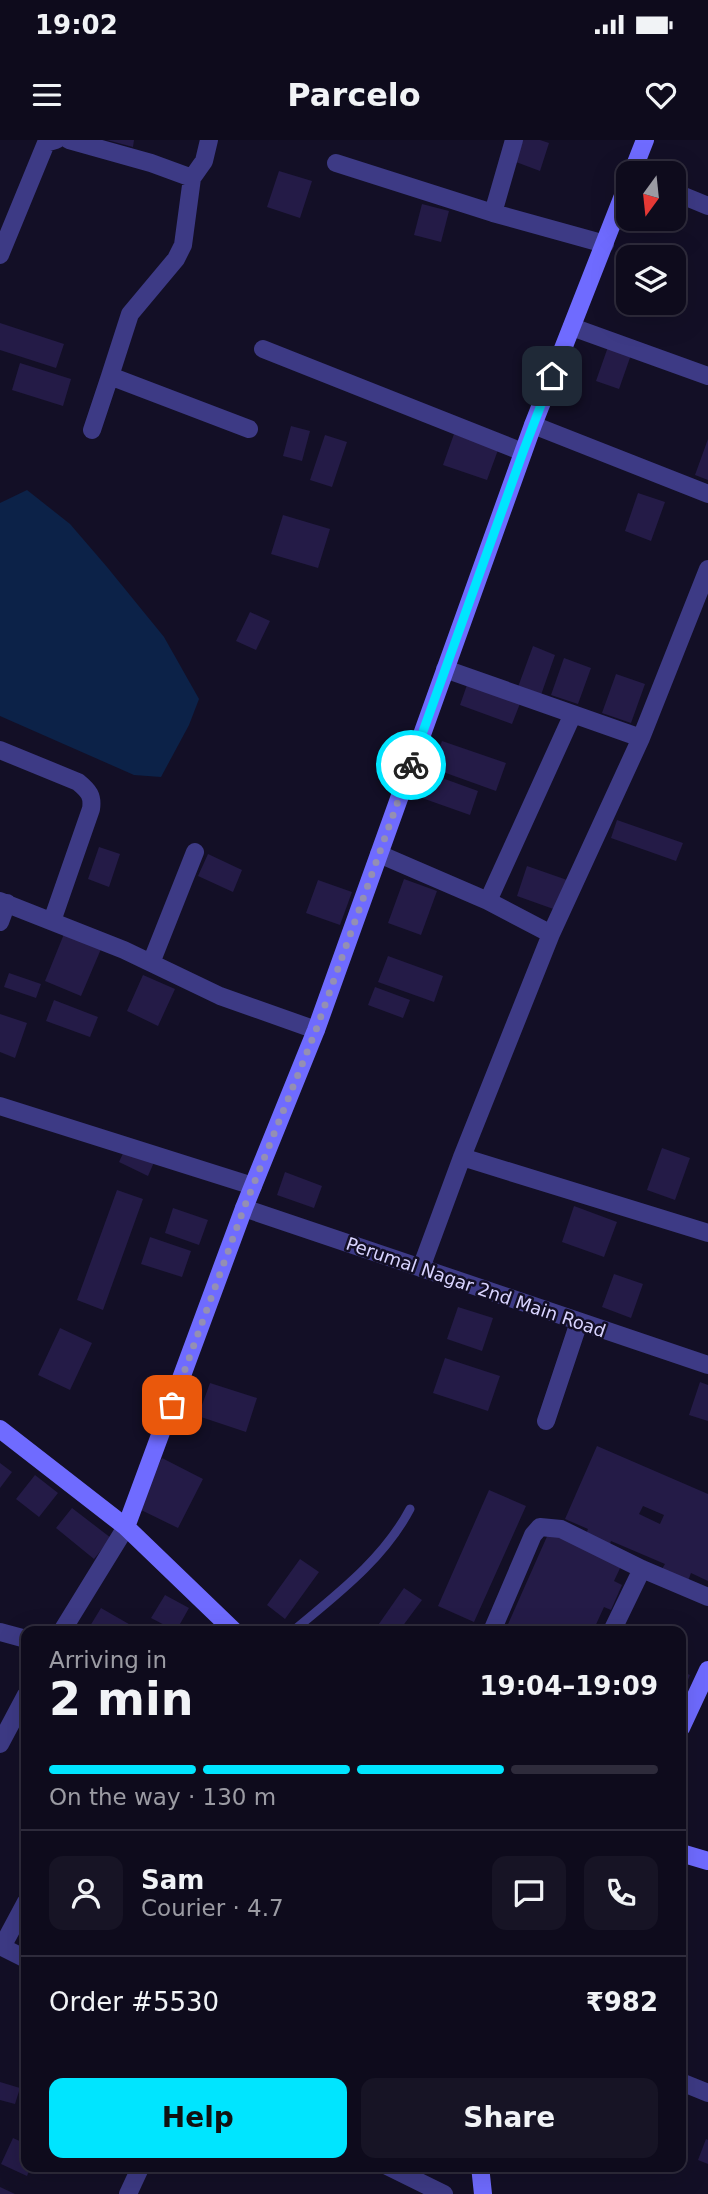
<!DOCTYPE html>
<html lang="en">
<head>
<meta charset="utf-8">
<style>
  :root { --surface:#0e0b1c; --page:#171425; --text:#f1f3f6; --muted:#9b9ba3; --line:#2e2b3b; --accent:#00e5ff }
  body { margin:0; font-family:"DejaVu Sans",sans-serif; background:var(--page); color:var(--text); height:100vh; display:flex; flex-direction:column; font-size:26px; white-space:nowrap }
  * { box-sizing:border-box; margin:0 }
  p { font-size:23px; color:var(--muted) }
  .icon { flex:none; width:38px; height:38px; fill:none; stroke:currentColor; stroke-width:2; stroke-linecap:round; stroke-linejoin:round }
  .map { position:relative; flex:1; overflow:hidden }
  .panel { position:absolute; left:21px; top:1486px; width:665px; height:546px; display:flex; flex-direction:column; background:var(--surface); border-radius:14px; box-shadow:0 7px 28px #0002,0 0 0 2px var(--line) }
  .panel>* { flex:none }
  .needle { width:46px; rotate:195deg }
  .buttons { position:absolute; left:616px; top:21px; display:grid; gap:14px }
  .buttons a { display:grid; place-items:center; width:70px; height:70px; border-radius:14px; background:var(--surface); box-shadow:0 7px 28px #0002,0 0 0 2px var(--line); font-size:35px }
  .pin { position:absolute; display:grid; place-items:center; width:60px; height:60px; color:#fff; margin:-30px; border-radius:14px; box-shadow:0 4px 10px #0006 }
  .courier { position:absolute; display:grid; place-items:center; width:70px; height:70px; margin:-35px; border:5px solid #00e5ff; border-radius:50%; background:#fff; color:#222; box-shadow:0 2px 9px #0007 }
  .summary em { font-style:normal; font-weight:600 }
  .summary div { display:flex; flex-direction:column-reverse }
  .summary { display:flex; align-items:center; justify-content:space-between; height:119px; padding:0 28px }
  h1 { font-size:46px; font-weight:600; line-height:52px }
  .bar { display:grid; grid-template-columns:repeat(4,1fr); gap:10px 7px; align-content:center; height:84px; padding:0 28px }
  .bar i { height:9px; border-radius:5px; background:var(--line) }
  .bar .current { background:var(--accent) }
  .bar p { grid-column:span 4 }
  .line { display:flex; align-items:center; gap:18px; padding:0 28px; border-top:2px solid var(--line) }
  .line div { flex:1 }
  .round { display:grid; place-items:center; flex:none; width:74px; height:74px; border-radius:14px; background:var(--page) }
  .action { display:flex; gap:14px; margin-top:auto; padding:14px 28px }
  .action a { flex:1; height:80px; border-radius:14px; background:var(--accent); color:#111; font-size:28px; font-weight:600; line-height:80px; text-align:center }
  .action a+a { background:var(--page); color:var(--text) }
  .status { display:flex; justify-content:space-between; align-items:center; height:49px; padding:0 35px; background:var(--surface); direction:ltr }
  .status svg { height:19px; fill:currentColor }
  header { display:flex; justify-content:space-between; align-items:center; height:91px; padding:0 28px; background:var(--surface); font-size:32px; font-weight:600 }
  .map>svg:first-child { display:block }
  .water { fill:#0c2248 }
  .building { fill:#241b47; fill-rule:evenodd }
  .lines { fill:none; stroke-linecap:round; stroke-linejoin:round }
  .lane { stroke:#3d3a85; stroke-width:9 }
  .street { stroke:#3d3a85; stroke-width:18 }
  .secondary { stroke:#6f6bff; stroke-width:18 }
  .done { stroke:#948fb3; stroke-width:7; stroke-dasharray:0 12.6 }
  .route { stroke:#00e5ff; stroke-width:9 }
  .labels { text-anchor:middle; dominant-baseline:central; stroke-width:5; stroke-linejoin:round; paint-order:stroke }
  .street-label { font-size:18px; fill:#d9d4ff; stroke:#130f26 }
</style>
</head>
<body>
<div class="status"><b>19:02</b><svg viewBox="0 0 49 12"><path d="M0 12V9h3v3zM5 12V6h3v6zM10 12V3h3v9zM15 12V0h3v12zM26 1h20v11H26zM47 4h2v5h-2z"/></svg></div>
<header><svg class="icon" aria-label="menu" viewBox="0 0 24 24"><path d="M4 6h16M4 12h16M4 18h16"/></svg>Parcelo<svg class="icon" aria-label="heart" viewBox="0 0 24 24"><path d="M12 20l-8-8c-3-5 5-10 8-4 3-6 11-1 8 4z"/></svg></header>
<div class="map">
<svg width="708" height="2054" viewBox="0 0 708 2054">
  <rect width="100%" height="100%" fill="#130f26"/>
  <!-- water -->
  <path class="water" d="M 27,350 L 70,384 L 107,427 L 164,497 L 199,559 L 189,585 L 161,637 L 134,635 L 0,576 L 0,363 Z"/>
  <!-- building -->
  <path class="building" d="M 107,0 L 134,0 L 133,7 Z
    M 523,0 L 540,0 L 549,3 L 540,31 L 516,22 Z
    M 279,31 L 312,41 L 300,78 L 267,67 Z
    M 422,64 L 449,71 L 441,102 L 414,95 Z
    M 0,183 L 64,204 L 56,228 L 0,210 Z
    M 609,204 L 632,212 L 619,249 L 596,241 Z
    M 20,223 L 71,239 L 63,266 L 12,250 Z
    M 291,286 L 310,291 L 302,321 L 283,316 Z
    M 454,294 L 498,310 L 487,340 L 443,325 Z
    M 325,295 L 347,302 L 332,347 L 310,340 Z
    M 708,299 L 708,340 L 695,335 Z
    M 638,353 L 665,362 L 651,401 L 625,391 Z
    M 283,375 L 330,389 L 318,428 L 271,414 Z
    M 250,472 L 270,481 L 256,510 L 236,501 Z
    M 533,506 L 555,515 L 541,555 L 518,547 Z
    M 564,518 L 591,528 L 578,564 L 551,555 Z
    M 616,534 L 645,544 L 631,583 L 602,573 Z
    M 468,542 L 521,561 L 512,584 L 460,565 Z
    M 442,601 L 506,623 L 496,651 L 432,628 Z
    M 431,634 L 478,651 L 470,675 L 422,658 Z
    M 617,680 L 683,703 L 676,721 L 611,698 Z
    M 99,707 L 120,714 L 109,747 L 88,739 Z
    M 208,714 L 242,730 L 233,752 L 198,736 Z
    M 527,726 L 570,741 L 559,771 L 517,756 Z
    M 404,739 L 437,751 L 421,795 L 388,783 Z
    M 318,740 L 352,752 L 340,785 L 306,773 Z
    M 64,794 L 101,809 L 81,856 L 45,841 Z
    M 388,816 L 443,836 L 434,862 L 378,842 Z
    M 9,833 L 41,844 L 36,858 L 4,847 Z
    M 143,835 L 175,849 L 158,886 L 127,871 Z
    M 375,847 L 410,860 L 403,878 L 368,865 Z
    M 54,860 L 98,877 L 90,897 L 46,881 Z
    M 0,874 L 27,883 L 15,918 L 0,912 Z
    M 126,1007 L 155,1020 L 148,1036 L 119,1022 Z
    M 662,1008 L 690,1018 L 675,1060 L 647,1050 Z
    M 285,1032 L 322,1046 L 314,1068 L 277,1055 Z
    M 117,1050 L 143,1059 L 103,1170 L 77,1160 Z
    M 574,1066 L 617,1082 L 604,1117 L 562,1102 Z
    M 173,1068 L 208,1080 L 199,1105 L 165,1093 Z
    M 150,1097 L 191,1111 L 182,1137 L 141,1124 Z
    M 614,1134 L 643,1144 L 631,1178 L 602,1167 Z
    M 458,1167 L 493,1178 L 482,1211 L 447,1199 Z
    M 60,1188 L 92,1203 L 70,1250 L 38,1235 Z
    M 445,1218 L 500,1236 L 488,1271 L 433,1253 Z
    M 700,1242 L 708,1245 L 708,1281 L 689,1275 Z
    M 210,1243 L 257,1258 L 246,1292 L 198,1276 Z
    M 597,1306 L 708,1354 L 708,1441 L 691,1433 L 688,1441 L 662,1429 L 665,1424 L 611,1401 L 609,1406 L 585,1396 L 588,1389 L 565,1379 ZM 643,1366 L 664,1375 L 660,1384 L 639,1374 Z
    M 162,1318 L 203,1339 L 178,1388 L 137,1368 Z
    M 0,1323 L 12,1332 L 0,1348 Z
    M 35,1335 L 58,1353 L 39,1377 L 16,1359 Z
    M 489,1350 L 526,1366 L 474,1482 L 438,1466 Z
    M 72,1368 L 111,1398 L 94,1419 L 56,1388 Z
    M 549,1392 L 622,1424 L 614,1441 L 622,1445 L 611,1470 L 604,1467 L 593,1491 L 505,1491 Z
    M 300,1419 L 319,1432 L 285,1479 L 267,1465 Z
    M 404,1448 L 422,1460 L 399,1491 L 374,1491 Z
    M 165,1455 L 189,1468 L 176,1491 L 151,1478 Z
    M 101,1468 L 134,1487 L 131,1491 L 87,1491 Z
    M 681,1531 L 690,1535 L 681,1557 Z
    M 0,1942 L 20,1948 L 15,1964 L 0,1960 Z
    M 13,1998 L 26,2004 L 26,2026 L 31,2026 L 27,2036 L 1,2024 Z
    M 706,1999 L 708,2000 L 708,2024 L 698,2020 Z
    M 0,2047 L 15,2054 L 0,2054 Z"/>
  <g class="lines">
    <!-- lane -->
    <path class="lane" d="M 293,1491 C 336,1455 383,1420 410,1369"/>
    <!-- street -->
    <path class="street" d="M 69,0 L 151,23 L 192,38 L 204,21 L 209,0
      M 514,0 L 493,73 L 605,104
      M 336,23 L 493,73
      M 192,38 L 183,105 L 176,119 L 130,174 L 110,236 L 249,289
      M 674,52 L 708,66
      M 0,115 L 46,3 L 56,0
      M 572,187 L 708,236
      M 263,209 L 523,312
      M 533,285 L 708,354
      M 92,290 L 110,236
      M 445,529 L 641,598
      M 0,610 L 78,642 C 89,651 93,656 91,669 L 52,781
      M 379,714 L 488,761 L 572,576
      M 0,761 L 124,810 L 220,856 L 316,890
      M 488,761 L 551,794
      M 0,782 L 7,763
      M 151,823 L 195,712
      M 0,966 L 253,1046
      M 462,1017 L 708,1093
      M 244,1068 L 708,1225
      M 421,1128 L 462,1017 L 551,794 L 641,598 L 708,429
      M 546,1281 L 579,1182
      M 62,1491 L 126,1387
      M 492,1491 L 533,1395 L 540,1387 L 561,1389 L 642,1429 L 708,1457
      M 612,1491 L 642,1429
      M 0,1492 L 26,1499
      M 0,1604 L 26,1555
      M 0,1806 L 26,1819
      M 2,1807 L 26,1762
      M 681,1942 L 708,1953
      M 387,2026 L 444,2054
      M 128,2054 L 141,2026"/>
    <!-- secondary -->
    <path class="secondary" d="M 632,33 L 645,0
      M 0,1289 L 126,1387 L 234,1491
      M 126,1387 L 244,1068 L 316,890 L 533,285 L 628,43
      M 681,1588 L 708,1530
      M 681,1713 L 708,1721
      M 480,2026 L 483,2054"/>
  </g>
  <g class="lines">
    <!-- done -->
    <path class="done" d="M 172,1265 L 244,1068 L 316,890 L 411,625"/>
    <!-- route -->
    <path class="route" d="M 411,625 L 523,312 L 552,236"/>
  </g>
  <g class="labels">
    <!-- street labels -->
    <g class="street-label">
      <text transform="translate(476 1147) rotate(19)">Perumal Nagar 2nd Main Road</text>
    </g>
  </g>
</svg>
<div class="buttons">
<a><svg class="needle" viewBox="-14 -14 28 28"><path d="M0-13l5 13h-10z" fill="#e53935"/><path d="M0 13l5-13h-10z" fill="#9b9ba3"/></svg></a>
<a><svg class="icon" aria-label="layers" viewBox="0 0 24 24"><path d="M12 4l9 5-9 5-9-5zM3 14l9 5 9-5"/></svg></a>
</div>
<div class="pin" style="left:172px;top:1265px;background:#ea580c"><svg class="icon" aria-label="bag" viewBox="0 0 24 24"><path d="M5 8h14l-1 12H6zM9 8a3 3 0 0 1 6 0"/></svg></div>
<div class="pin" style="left:552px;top:236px;background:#1f2937"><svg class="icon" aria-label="home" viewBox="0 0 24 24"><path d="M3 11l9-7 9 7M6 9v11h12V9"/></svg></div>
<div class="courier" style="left:411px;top:625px"><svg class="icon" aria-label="bike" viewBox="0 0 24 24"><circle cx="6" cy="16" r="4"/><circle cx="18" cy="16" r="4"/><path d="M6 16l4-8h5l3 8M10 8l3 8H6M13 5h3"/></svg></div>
<section class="panel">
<div class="summary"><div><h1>2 min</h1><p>Arriving in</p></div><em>19:04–19:09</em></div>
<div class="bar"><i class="current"></i><i class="current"></i><i class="current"></i><i></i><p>On the way · 130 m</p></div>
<div class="line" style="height:126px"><a class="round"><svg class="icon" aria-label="person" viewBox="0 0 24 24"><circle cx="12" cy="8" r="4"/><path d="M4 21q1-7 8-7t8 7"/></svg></a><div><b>Sam</b><p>Courier · 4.7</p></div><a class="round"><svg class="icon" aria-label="chat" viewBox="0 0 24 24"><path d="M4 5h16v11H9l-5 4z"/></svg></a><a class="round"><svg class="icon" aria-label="phone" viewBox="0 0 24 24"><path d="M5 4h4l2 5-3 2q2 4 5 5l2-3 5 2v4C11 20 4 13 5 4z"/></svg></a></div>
<div class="line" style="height:91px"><div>Order #5530</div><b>₹982</b></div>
<div class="action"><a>Help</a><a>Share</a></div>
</section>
</div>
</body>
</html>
